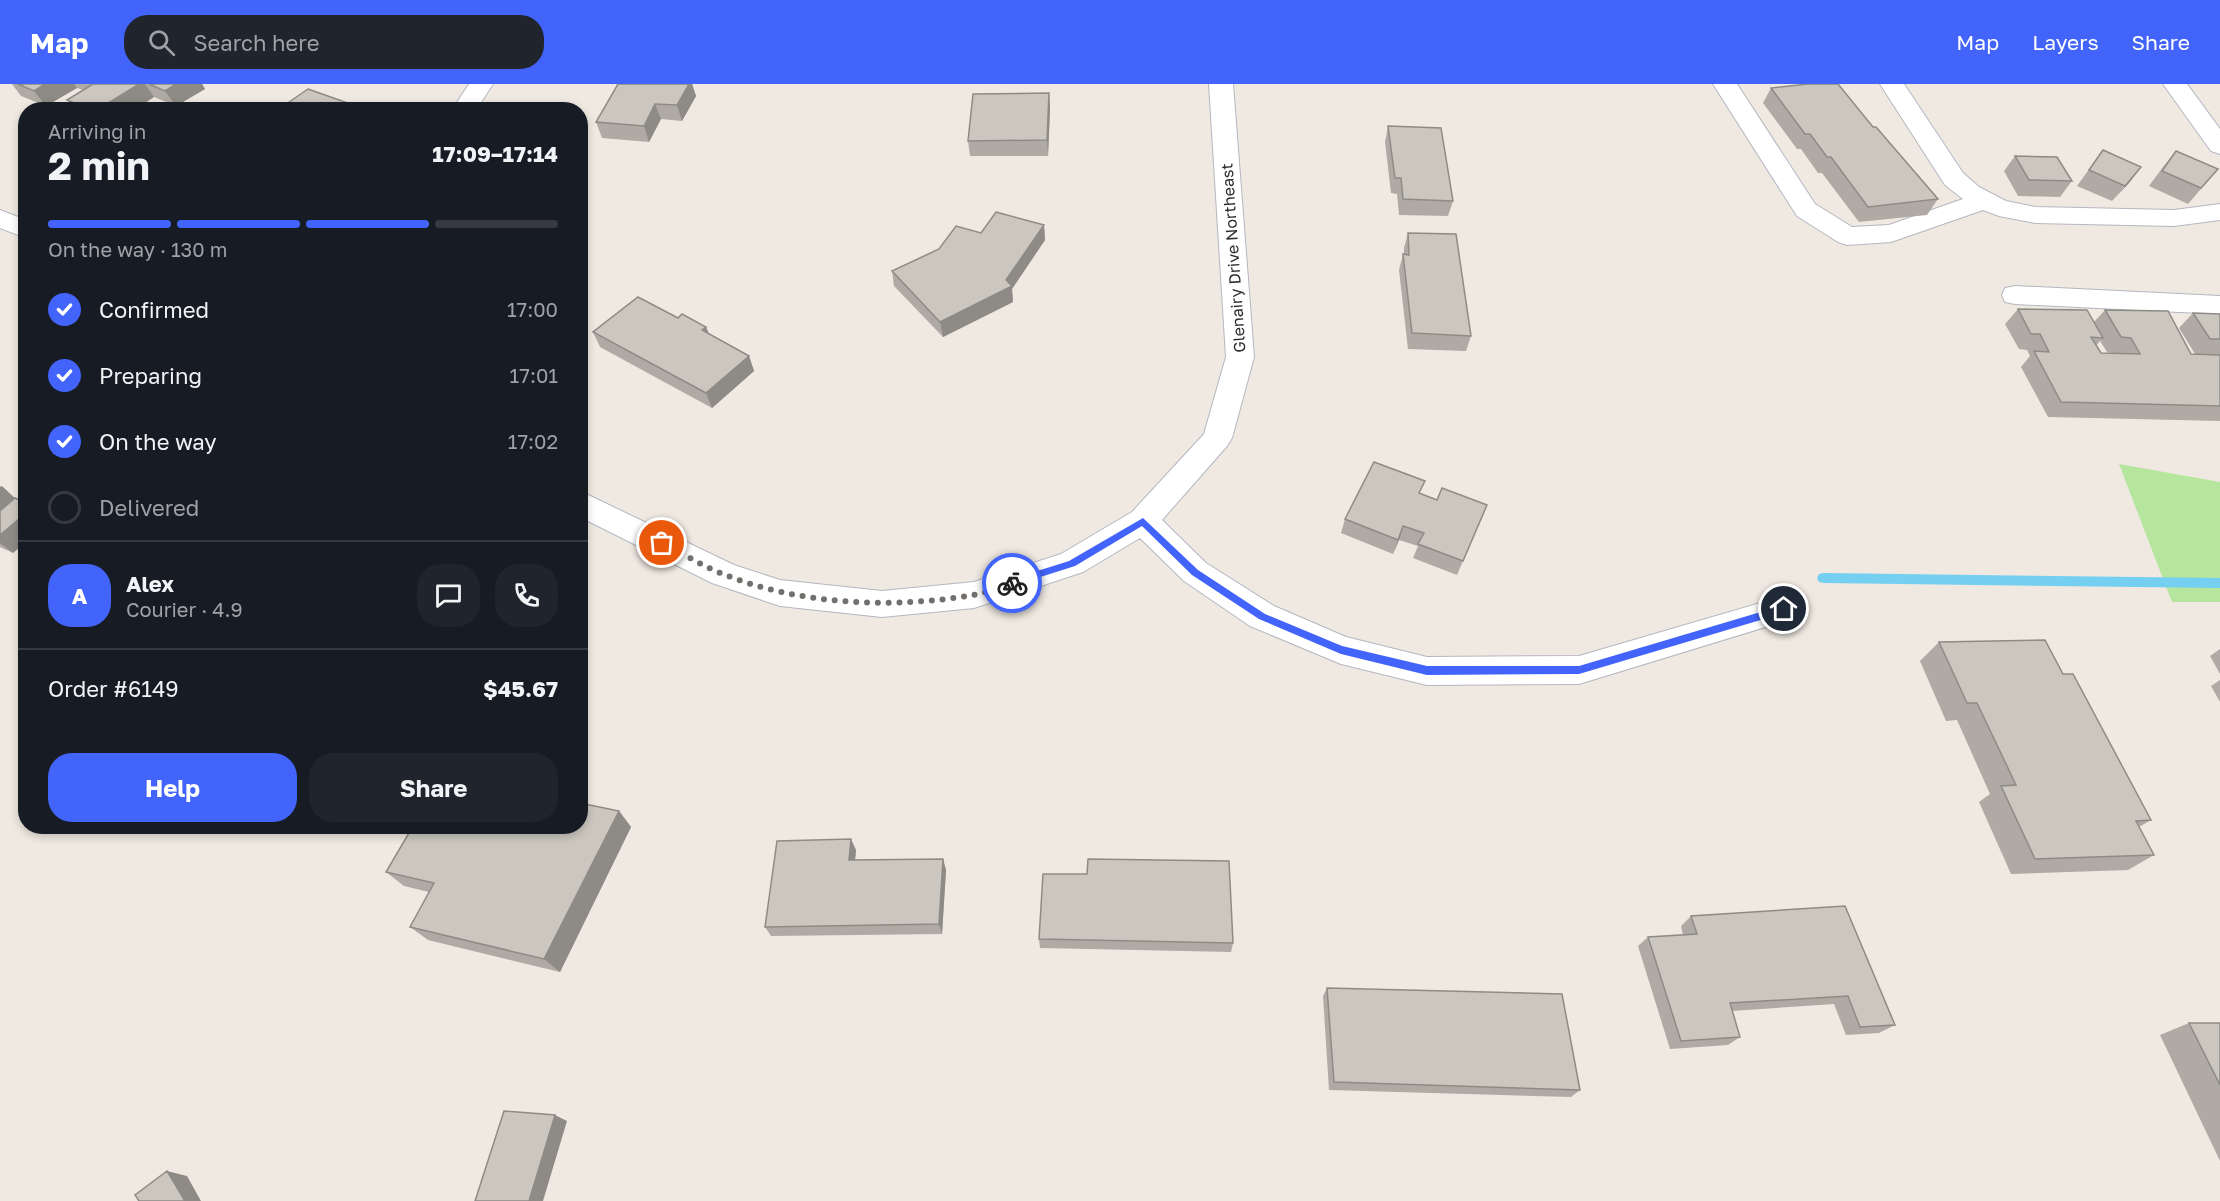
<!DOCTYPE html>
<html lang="en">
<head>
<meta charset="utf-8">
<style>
  :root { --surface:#171b24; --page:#20242c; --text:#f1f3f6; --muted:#9ea1a6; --line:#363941; --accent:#4264fb }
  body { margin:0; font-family:"Golos Text",sans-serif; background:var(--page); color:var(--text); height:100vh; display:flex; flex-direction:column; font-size:22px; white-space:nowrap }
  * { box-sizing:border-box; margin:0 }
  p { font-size:20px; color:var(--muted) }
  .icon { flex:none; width:33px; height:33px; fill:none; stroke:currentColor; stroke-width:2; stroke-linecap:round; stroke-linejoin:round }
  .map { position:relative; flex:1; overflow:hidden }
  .sheet { position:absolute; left:18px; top:18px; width:570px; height:732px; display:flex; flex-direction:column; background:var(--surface); border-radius:24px; box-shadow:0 3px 9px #0003 }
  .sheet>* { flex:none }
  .pin { position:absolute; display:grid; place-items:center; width:51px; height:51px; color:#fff; margin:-26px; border:3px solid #fff; border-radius:50%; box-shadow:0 2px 6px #0007 }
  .courier { position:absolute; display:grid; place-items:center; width:60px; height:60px; margin:-30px; border:4px solid #4264fb; border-radius:50%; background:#fff; color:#222; box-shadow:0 2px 8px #0007 }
  .head em { font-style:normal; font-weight:700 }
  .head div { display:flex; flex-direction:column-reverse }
  .head { display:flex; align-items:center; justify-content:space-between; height:102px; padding:0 30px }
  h1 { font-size:39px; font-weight:700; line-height:45px }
  .bar { display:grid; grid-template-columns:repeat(4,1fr); gap:9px 6px; align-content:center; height:72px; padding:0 30px }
  .bar i { height:8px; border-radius:4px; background:var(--line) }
  .bar .on { background:var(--accent) }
  .bar p { grid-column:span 4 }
  .line { display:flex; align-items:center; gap:15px; padding:0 30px; border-top:2px solid var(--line) }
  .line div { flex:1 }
  .round { display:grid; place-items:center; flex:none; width:63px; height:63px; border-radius:24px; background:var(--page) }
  ol { padding:0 30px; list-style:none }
  li { display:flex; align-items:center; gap:18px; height:66px }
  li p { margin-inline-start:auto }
  li .icon { padding:6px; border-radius:50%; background:var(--accent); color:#fff; stroke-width:4 }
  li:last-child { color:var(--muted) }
  li i { width:33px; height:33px; border:3px solid var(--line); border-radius:50% }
  .action { display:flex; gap:12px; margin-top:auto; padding:12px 30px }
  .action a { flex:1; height:69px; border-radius:24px; background:var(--accent); color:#fff; font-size:24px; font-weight:700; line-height:69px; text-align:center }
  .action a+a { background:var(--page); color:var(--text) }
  header { display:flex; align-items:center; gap:36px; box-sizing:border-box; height:84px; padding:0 30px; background:var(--accent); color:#fff }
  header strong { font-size:28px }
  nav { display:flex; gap:33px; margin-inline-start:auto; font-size:21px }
  .search { width:420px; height:54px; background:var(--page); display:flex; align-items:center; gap:15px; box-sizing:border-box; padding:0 21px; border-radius:24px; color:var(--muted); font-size:22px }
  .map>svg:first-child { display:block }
  .green { fill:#b6e59e }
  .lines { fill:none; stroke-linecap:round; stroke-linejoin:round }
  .stream { fill:#75cff0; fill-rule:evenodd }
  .minor-casing { stroke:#b4b7c1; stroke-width:2 }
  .minor { fill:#fff; fill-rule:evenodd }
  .wall { fill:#afaba4; fill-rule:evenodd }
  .shaded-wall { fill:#8e8b86 }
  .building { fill:#cbc7bf; stroke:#8e8b86; stroke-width:1.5 }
  .route { fill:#4264fb }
  .done { stroke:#726f6d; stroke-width:6; stroke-dasharray:0 10.8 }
  .labels { text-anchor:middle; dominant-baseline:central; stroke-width:6; stroke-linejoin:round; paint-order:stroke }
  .street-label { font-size:16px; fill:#2e2e2e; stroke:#fff }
</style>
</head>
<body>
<header>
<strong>Map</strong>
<div class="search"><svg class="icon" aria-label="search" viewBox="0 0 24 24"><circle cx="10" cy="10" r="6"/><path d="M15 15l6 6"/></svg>Search here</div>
<nav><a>Map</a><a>Layers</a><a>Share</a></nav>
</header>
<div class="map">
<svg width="2220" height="1117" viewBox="0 0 2220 1117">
  <rect width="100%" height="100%" fill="#efe9e1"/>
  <!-- green -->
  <path class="green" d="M 2119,380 L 2220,398 L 2220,518 L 2172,518 Z"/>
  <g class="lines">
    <!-- stream -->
    <path class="stream" d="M 1824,489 L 2220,494 L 2220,504 L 1824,499 L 1819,498 L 1817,494 L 1819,490 Z"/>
    <!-- minor casing -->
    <g class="minor-casing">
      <path id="minor" d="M 469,0 L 493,0 L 476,26 L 452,26 Z
        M 1209,0 L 1233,0 L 1254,273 L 1232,354 L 1227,362 L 1162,436 L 1206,479 L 1274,522 L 1346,553 L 1427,573 L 1579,572 L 1784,512 L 1795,516 L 1800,525 L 1795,534 L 1579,600 L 1427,601 L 1341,580 L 1250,542 L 1184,497 L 1140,454 L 1083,488 L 974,524 L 882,533 L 780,522 L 712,499 L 580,433 L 580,407 L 734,481 L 780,496 L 882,507 L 974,498 L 1061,470 L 1132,428 L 1204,350 L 1226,273 Z
        M 1713,0 L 1737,0 L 1815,120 L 1852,143 L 1889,141 L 1963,115 L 1945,101 L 1880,0 L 1904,0 L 1963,89 L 1979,103 L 2006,117 L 2035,123 L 2174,126 L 2220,120 L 2220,136 L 2174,142 L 2035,139 L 1999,132 L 1983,126 L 1891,158 L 1847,161 L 1838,158 L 1797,132 Z
        M 2163,0 L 2187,0 L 2220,45 L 2220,70 L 2211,67 Z
        M 0,126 L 26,136 L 26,154 L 0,144 Z
        M 2015,202 L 2220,212 L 2220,230 L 2015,220 L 2005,218 L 2002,211 L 2005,204 Z"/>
    </g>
    <!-- minor -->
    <use href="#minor" class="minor"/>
  </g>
  <!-- wall -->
  <path class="wall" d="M 12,0 L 202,0 L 205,5 L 176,22 L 154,13 L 134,26 L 75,26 L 67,16 L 83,6 L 77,4 L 46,22 L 21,12 Z
    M 618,0 L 692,0 L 696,12 L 682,37 L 661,35 L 649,58 L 602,54 L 596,38 Z
    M 1771,4 L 1873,43 L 1938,115 L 1927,131 L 1859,138 L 1822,89 L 1818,89 L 1801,65 L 1797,65 L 1763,19 Z
    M 1049,9 L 1050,25 L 1048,72 L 970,72 L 968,57 Z
    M 1388,42 L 1453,117 L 1448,132 L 1399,131 L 1397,110 L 1391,109 L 1385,58 Z
    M 2103,66 L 2141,83 L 2112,117 L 2077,102 Z
    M 2176,67 L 2218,85 L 2188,120 L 2149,102 L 2163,83 Z
    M 2015,72 L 2072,97 L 2060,113 L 2018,112 L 2004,87 Z
    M 1044,141 L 1045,156 L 1012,205 L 1013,218 L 943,253 L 894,202 L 892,187 L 981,149 Z
    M 1408,149 L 1471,252 L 1466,267 L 1408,265 L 1399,186 L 1403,170 L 1404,170 L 1404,164 Z
    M 2018,225 L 2094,238 L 2105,226 L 2191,270 L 2195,270 L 2179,244 L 2193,229 L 2220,230 L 2220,337 L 2048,333 L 2021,283 L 2030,272 L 2027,266 L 2019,265 L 2005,240 ZM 2100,257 L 2107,268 L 2117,270 L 2101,269 L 2096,262 Z
    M 678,234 L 706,243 L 709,250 L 749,272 L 754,287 L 712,324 L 600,263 L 593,248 Z
    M 0,401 L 13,469 L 0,463 Z
    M 1420,410 L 1437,416 L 1487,421 L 1457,491 L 1413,474 L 1418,462 L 1399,456 L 1393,470 L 1341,449 L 1345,435 Z
    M 1939,558 L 2063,590 L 2151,736 L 2139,743 L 2154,771 L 2128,786 L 2011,790 L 1979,718 L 1990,710 L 1957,636 L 1946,637 L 1920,577 Z
    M 2220,565 L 2220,590 L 2210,572 Z
    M 2220,596 L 2220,618 L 2211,602 Z
    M 619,727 L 631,743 L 560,888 L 428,856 L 410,843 L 429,808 L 404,802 L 386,788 Z
    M 856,766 L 855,776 L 943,775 L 946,786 L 942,850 L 771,852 L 765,843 Z
    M 1845,822 L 1895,941 L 1879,949 L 1846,951 L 1834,920 L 1732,927 L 1740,953 L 1728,961 L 1670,965 L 1638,862 L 1648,853 L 1683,851 L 1681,842 L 1691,832 Z
    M 1039,855 L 1233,859 L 1231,868 L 1040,864 Z
    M 1327,904 L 1580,1006 L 1571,1013 L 1329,1006 L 1323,912 Z
    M 2189,939 L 2220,939 L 2220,1077 L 2160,951 Z"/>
  <!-- shaded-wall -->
  <path class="shaded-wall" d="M 45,0 L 74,0 L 77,4 L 46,22 L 34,7 Z
    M 139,0 L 145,0 L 154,13 L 134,26 L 97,26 Z
    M 176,0 L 202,0 L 205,5 L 176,22 L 165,7 Z
    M 689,0 L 692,0 L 696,12 L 682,37 L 677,21 Z
    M 1049,9 L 1050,25 L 1048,72 L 1047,56 Z
    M 655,20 L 661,35 L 649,58 L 644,42 Z
    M 2141,83 L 2129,99 L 2112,117 L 2125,102 Z
    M 1044,141 L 1045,156 L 1012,205 L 1013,218 L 943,253 L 940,238 L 1006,196 Z
    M 706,243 L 712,258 L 702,246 Z
    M 749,272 L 754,287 L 712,324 L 706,309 Z
    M 2,402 L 18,417 L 0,428 L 0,403 Z
    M 26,429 L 26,458 L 13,469 L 0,459 L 0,451 Z
    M 1403,442 L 1399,456 L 1393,470 Z
    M 619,727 L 631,743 L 560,888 L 544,875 Z
    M 851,755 L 856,766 L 854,786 L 849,776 Z
    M 943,775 L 946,786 L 942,850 L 939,840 Z
    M 555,1031 L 567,1037 L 543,1117 L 529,1117 Z
    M 167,1087 L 187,1092 L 201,1117 L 185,1117 Z"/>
  <!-- building -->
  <path class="building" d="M 18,0 L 45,0 L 34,7 Z
    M 93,0 L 139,0 L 97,26 L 90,26 L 67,16 Z
    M 149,0 L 176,0 L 165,7 Z
    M 618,0 L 689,0 L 677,21 L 655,20 L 644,42 L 596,38 Z
    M 1808,0 L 1838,0 L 1873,43 L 1876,43 L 1938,115 L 1868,123 L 1831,73 L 1827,73 L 1810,50 L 1805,50 L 1771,4 Z
    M 308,5 L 359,23 L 355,26 L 279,25 Z
    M 1049,9 L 1047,56 L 968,57 L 973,10 Z
    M 1388,42 L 1441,44 L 1453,117 L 1403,115 L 1401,94 L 1395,94 Z
    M 2103,66 L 2141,83 L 2125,102 L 2089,86 Z
    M 2176,67 L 2218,85 L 2201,104 L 2162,87 Z
    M 2015,72 L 2057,73 L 2072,97 L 2029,96 Z
    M 996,128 L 1044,141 L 1006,196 L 1012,202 L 940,238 L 892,187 L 939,165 L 956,142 L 981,149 Z
    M 1408,149 L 1456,150 L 1471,252 L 1412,249 L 1403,170 L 1409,171 Z
    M 638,213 L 678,234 L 682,230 L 706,243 L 702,246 L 749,272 L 706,309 L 593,248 Z
    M 2018,225 L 2087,226 L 2103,254 L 2091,253 L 2101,269 L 2140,270 L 2131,254 L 2121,253 L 2105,226 L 2168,227 L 2191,270 L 2220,271 L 2220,322 L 2061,318 L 2034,267 L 2049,268 L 2040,250 L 2031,250 Z
    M 2193,229 L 2220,230 L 2220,255 L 2210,255 Z
    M 1374,378 L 1425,397 L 1419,409 L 1437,416 L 1442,404 L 1487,421 L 1463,477 L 1418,460 L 1424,449 L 1403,442 L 1398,456 L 1345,435 Z
    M 15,414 L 26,419 L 26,429 L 0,451 L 0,427 Z
    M 2045,556 L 2063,590 L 2073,590 L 2151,736 L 2136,737 L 2154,771 L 2035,775 L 2001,702 L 2016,701 L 1977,619 L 1967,619 L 1939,558 Z
    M 580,719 L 619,727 L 544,875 L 410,843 L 434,799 L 386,788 L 413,742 L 580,742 Z
    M 851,755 L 849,776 L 943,775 L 939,840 L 765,843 L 777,757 Z
    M 1088,775 L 1229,777 L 1233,859 L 1039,855 L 1043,790 L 1087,790 Z
    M 1845,822 L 1895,941 L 1860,943 L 1848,912 L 1730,919 L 1740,953 L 1681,957 L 1648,853 L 1697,850 L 1691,832 Z
    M 1327,904 L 1562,910 L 1580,1006 L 1334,998 Z
    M 2189,939 L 2220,939 L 2220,1001 Z
    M 504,1027 L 555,1031 L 529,1117 L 475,1117 Z
    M 167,1087 L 185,1117 L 139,1117 L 135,1111 Z"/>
  <!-- route -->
  <path class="route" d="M 1143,434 L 1198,486 L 1265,530 L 1342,562 L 1427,582 L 1579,582 L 1784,521 L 1789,525 L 1784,529 L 1579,590 L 1427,591 L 1341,570 L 1259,535 L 1192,491 L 1142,442 L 1075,482 L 1012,502 L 1008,499 L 1009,496 L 1069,477 Z"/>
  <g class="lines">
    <!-- done -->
    <path class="done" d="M 662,459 C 682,469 702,482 723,490 C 799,521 893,525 973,511 C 986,509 1000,503 1012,499"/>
  </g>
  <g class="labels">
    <!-- street labels -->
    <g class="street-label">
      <text transform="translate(1233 174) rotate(-94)">Glenairy Drive Northeast</text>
    </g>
  </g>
</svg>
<div class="pin" style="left:662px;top:459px;background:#ea580c"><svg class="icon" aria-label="bag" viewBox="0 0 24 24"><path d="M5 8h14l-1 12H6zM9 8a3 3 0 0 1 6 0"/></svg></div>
<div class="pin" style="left:1784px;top:525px;background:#1f2937"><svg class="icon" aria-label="home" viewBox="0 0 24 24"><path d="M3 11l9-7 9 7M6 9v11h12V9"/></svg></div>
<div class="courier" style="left:1012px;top:499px"><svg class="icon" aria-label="bike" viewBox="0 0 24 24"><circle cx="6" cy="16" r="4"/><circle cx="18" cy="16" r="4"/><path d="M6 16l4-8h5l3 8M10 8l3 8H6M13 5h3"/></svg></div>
<section class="sheet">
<div class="head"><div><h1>2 min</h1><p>Arriving in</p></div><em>17:09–17:14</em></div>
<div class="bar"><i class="on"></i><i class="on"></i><i class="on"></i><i></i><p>On the way · 130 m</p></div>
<ol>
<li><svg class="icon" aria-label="check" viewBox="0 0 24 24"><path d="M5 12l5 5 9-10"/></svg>Confirmed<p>17:00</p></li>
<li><svg class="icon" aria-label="check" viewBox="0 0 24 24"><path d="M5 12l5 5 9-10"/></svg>Preparing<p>17:01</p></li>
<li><svg class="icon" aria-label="check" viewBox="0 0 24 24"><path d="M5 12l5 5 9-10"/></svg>On the way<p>17:02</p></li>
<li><i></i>Delivered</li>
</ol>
<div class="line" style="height:108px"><b class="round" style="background:var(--accent);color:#fff">A</b><div><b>Alex</b><p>Courier · 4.9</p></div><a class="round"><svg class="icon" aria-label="chat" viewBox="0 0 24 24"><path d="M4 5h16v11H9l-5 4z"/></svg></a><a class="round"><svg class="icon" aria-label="phone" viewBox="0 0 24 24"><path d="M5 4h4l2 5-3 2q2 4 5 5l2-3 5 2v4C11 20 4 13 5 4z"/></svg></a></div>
<div class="line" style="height:78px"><div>Order #6149</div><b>$45.67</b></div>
<div class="action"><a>Help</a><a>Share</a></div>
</section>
</div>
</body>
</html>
